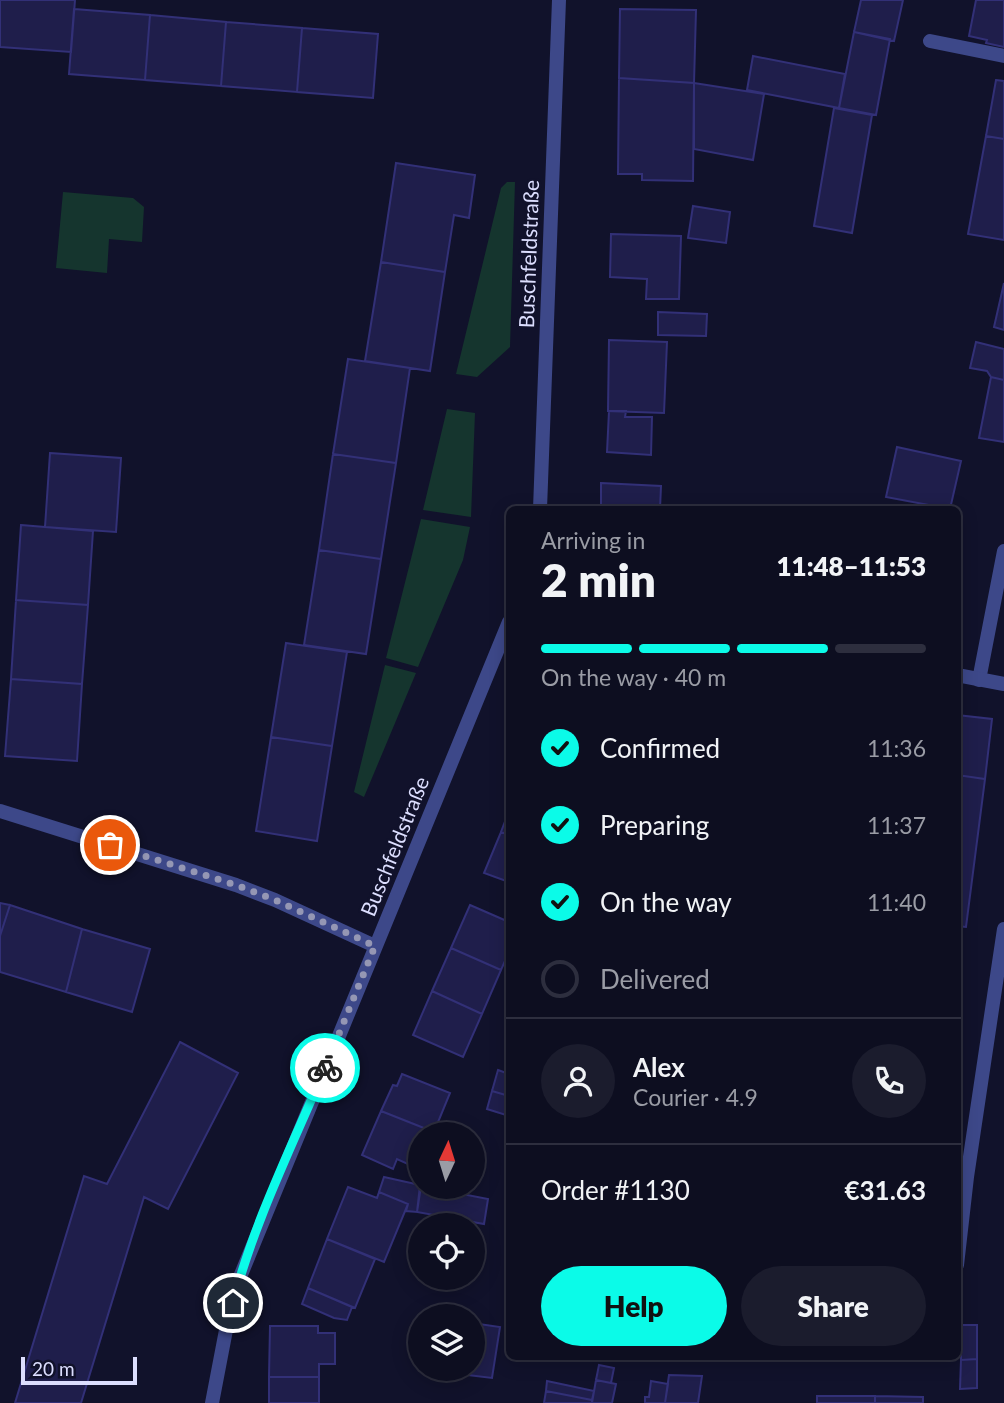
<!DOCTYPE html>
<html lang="en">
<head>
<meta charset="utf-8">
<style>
  :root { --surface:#0d0e20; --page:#1b1c2d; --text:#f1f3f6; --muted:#9a9ca5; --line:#2d2e3e; --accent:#0bfbe8 }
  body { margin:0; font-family:Lato,sans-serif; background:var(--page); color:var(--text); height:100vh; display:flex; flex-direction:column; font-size:26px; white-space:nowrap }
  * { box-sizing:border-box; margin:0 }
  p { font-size:23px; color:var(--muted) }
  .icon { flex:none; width:38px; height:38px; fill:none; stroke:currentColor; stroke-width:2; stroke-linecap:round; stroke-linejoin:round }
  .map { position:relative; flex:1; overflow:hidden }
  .sheet { position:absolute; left:506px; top:506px; width:455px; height:854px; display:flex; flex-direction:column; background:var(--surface); border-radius:10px; box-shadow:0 4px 18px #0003,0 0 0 2px var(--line) }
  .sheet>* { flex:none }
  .needle { width:46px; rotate:4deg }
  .fabs { position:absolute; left:408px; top:1122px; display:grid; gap:14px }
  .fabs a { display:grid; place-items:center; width:77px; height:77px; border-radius:50%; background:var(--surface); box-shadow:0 4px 18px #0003,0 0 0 2px var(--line); font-size:35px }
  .scale { position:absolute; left:21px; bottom:18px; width:116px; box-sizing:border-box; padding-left:7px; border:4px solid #dcdefe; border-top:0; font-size:19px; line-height:24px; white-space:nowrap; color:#dcdefe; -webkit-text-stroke:5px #11122b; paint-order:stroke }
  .pin { position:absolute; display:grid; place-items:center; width:60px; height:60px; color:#fff; margin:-30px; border:4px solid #fff; border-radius:50%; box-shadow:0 2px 7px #0007 }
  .courier { position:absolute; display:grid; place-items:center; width:70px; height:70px; margin:-35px; border:5px solid #0bfbe8; border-radius:50%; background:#fff; color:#222; box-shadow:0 2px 9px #0007 }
  .overview em { font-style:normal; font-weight:800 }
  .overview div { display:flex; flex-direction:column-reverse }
  .overview { display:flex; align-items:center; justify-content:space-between; height:119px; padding:0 35px }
  h1 { font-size:46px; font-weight:800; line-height:52px }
  .bar { display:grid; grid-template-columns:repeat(4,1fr); gap:10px 7px; align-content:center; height:84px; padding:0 35px }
  .bar i { height:9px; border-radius:5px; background:var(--line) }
  .bar .active { background:var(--accent) }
  .bar p { grid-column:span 4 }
  .line { display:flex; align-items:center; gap:18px; padding:0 35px; border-top:2px solid var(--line) }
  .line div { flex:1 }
  .round { display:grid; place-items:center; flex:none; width:74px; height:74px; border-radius:37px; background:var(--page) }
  ol { padding:0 35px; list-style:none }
  li { display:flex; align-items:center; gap:21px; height:77px }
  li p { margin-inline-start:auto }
  li .icon { padding:7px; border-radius:50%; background:var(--accent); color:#111; stroke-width:4 }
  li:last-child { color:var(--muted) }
  li i { width:38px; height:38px; border:4px solid var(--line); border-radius:50% }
  .primary-button { display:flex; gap:14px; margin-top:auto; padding:14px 35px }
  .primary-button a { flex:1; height:80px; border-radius:42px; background:var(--accent); color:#111; font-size:28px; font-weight:800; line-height:80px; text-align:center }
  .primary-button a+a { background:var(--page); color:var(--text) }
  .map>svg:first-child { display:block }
  .green { fill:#15352e }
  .building { fill:#1f1e4b; stroke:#323077; stroke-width:2 }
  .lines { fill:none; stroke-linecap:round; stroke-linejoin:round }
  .service { stroke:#3d4889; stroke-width:14 }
  .minor { stroke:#3d4889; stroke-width:14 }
  .done { stroke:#9597b4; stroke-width:7; stroke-dasharray:0 12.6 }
  .route { stroke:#0bfbe8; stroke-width:9 }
  .labels { text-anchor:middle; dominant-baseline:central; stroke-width:5; stroke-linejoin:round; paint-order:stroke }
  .street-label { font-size:21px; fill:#dcdefe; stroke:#11122b }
</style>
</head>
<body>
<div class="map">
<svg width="1004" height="1403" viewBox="0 0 1004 1403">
  <rect width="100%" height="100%" fill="#11122b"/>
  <!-- green -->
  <path class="green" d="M 507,182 L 515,182 L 510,347 L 477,377 L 456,374 L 501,188 Z
    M 63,192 L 133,198 L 144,207 L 142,242 L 109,239 L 107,273 L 56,268 Z
    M 447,409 L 475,413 L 471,517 L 423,510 Z
    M 421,519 L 470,527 L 463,560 L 418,667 L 386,658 Z
    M 385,665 L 416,673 L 364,797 L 354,792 Z"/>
  <!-- building -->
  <path class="building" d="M 0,0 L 75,0 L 71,52 L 0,47 Z
    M 861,0 L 903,0 L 894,41 L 854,32 Z
    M 976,0 L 1004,0 L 1004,47 L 986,43 L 987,40 L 969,36 Z
    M 74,9 L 150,15 L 145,80 L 69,74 Z
    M 620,9 L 696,10 L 694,83 L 619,78 Z
    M 150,15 L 226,22 L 221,86 L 145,80 Z
    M 226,22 L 302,28 L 297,92 L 221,86 Z
    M 302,28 L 378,34 L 373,98 L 297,92 Z
    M 854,32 L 890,39 L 876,115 L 839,108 Z
    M 753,56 L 845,74 L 839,108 L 747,90 Z
    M 619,78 L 694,83 L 693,181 L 642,180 L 642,174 L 618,174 Z
    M 996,80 L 1004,81 L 1004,139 L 986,136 Z
    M 694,83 L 764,94 L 753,160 L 694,149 Z
    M 834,108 L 872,115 L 852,233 L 814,226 Z
    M 986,136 L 1004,139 L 1004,240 L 968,234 Z
    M 396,163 L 475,175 L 469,218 L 454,215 L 445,272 L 381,262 Z
    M 693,206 L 730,212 L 726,243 L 688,238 Z
    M 611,234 L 681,236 L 679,299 L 646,299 L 647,279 L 610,277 Z
    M 381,262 L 445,272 L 430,371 L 365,361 Z
    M 1004,283 L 1004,330 L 994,327 Z
    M 658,312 L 707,314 L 706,336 L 658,335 Z
    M 609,340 L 667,342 L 664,413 L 608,411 Z
    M 976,342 L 1004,349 L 1004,380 L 991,377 L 987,371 L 970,368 Z
    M 348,359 L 410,368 L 396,463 L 333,454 Z
    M 991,377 L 1004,380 L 1004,442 L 979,438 Z
    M 609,411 L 626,411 L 625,417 L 652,417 L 651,455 L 607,452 Z
    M 897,447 L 961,461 L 950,509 L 886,497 Z
    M 50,453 L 121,458 L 116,532 L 45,527 Z
    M 333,454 L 396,463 L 381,559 L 319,550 Z
    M 601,483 L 661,486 L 660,509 L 601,509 Z
    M 21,525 L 93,531 L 88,605 L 16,600 Z
    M 319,550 L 381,559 L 366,654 L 304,645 Z
    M 16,600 L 88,605 L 82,684 L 11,679 Z
    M 286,643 L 347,652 L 332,746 L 271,737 Z
    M 11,679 L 82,684 L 77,761 L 5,756 Z
    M 957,715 L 992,719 L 985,779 L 957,775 Z
    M 271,737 L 332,746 L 317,841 L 256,831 Z
    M 957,775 L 985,779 L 966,927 L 957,926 Z
    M 509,811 L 509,835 L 501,832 Z
    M 501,832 L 509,835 L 509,882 L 484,873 Z
    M 0,903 L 10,905 L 0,936 Z
    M 10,905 L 82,929 L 66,992 L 0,972 L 0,936 Z
    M 470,905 L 509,922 L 509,952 L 501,970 L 451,948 Z
    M 82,929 L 150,949 L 132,1012 L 66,992 Z
    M 451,948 L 501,970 L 482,1014 L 432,991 Z
    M 432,991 L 482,1014 L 463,1057 L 413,1035 Z
    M 180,1042 L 238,1073 L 168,1209 L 144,1197 L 81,1403 L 15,1403 L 84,1176 L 107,1184 Z
    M 498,1070 L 509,1074 L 509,1096 L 492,1091 Z
    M 402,1074 L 450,1093 L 434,1132 L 381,1111 L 393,1085 L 397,1086 Z
    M 492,1091 L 509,1096 L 509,1116 L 487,1109 Z
    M 381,1111 L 434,1132 L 420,1134 L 419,1169 L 397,1159 L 393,1169 L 362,1155 Z
    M 384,1177 L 420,1185 L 417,1212 L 406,1211 L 408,1204 L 379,1192 Z
    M 421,1186 L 488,1199 L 484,1224 L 417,1212 Z
    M 348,1187 L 377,1198 L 379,1192 L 408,1204 L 384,1262 L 327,1239 Z
    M 327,1239 L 375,1259 L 355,1308 L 308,1288 Z
    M 308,1288 L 352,1307 L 347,1320 L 334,1318 L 302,1304 Z
    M 472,1323 L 500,1327 L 492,1378 L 460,1374 L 460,1368 L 472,1368 Z
    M 961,1325 L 977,1325 L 977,1359 L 961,1360 Z
    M 270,1326 L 318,1326 L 318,1333 L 335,1333 L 335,1364 L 319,1364 L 319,1377 L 269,1377 Z
    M 977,1359 L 977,1388 L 960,1389 L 961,1360 Z
    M 599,1365 L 614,1368 L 611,1383 L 596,1380 Z
    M 669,1375 L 702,1376 L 698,1403 L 665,1403 Z
    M 269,1377 L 319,1377 L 319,1403 L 269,1403 Z
    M 596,1380 L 616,1384 L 612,1403 L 592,1403 Z
    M 547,1381 L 594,1391 L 592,1400 L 546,1391 Z
    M 651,1381 L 668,1384 L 665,1403 L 645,1403 L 645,1397 L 649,1397 Z
    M 546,1391 L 592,1400 L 592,1403 L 544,1403 Z
    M 817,1396 L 875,1396 L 875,1403 L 817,1403 Z
    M 875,1396 L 923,1397 L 923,1403 L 875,1403 Z"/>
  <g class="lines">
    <!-- service -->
    <path class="service" d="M 930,41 L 1004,56
      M 979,680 L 1004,551"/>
    <!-- minor -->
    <path class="minor" d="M 540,509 L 559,0
      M 957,675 L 1004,684
      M 0,811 L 236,885 L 275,900 L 375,946
      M 957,1265 L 967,1177 L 1004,929
      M 212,1403 L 226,1330 L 240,1277 L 509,622"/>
  </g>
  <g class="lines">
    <!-- done -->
    <path class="done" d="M 110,845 L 236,885 L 275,900 L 375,946 L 325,1068"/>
    <!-- route -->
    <path class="route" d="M 233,1303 C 253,1224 293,1144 325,1068"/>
  </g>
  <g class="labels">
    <!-- street labels -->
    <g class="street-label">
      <text transform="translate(528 254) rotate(-88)">Buschfeldstraße</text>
      <text transform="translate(394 846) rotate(-68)">Buschfeldstraße</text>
    </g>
  </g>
</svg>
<div class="fabs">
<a><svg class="needle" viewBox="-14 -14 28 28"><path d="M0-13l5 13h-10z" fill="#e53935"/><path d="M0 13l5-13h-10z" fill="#9a9ca5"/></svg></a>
<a><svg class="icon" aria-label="locate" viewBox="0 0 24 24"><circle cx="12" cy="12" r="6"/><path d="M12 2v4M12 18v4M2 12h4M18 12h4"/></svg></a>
<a><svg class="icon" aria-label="layers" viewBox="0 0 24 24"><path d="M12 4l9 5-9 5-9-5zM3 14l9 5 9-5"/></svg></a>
</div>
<div class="scale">20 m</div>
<div class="pin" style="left:110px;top:845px;background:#ea580c"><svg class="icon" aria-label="bag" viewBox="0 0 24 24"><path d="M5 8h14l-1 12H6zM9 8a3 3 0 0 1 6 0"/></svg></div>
<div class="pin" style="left:233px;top:1303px;background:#1f2937"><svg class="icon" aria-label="home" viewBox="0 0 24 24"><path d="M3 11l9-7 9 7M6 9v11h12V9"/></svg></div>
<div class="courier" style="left:325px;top:1068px"><svg class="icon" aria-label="bike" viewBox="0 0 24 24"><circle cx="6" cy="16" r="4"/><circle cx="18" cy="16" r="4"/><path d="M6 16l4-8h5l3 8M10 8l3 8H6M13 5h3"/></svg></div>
<section class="sheet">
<div class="overview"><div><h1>2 min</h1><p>Arriving in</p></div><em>11:48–11:53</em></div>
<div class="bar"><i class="active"></i><i class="active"></i><i class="active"></i><i></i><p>On the way · 40 m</p></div>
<ol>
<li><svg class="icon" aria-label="check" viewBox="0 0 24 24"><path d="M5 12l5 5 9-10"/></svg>Confirmed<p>11:36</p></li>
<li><svg class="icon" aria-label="check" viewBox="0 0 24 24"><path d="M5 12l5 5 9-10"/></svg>Preparing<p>11:37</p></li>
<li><svg class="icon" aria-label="check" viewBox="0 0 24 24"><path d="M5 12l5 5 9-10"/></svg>On the way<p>11:40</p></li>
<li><i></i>Delivered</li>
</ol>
<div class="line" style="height:126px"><a class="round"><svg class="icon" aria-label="person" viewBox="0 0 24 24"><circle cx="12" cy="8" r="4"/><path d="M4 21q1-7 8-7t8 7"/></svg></a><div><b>Alex</b><p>Courier · 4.9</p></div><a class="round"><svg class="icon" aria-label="phone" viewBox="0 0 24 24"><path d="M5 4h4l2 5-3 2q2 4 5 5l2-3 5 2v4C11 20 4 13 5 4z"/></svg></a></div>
<div class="line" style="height:91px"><div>Order #1130</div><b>€31.63</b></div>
<div class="primary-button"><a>Help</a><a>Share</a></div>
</section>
</div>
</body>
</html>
